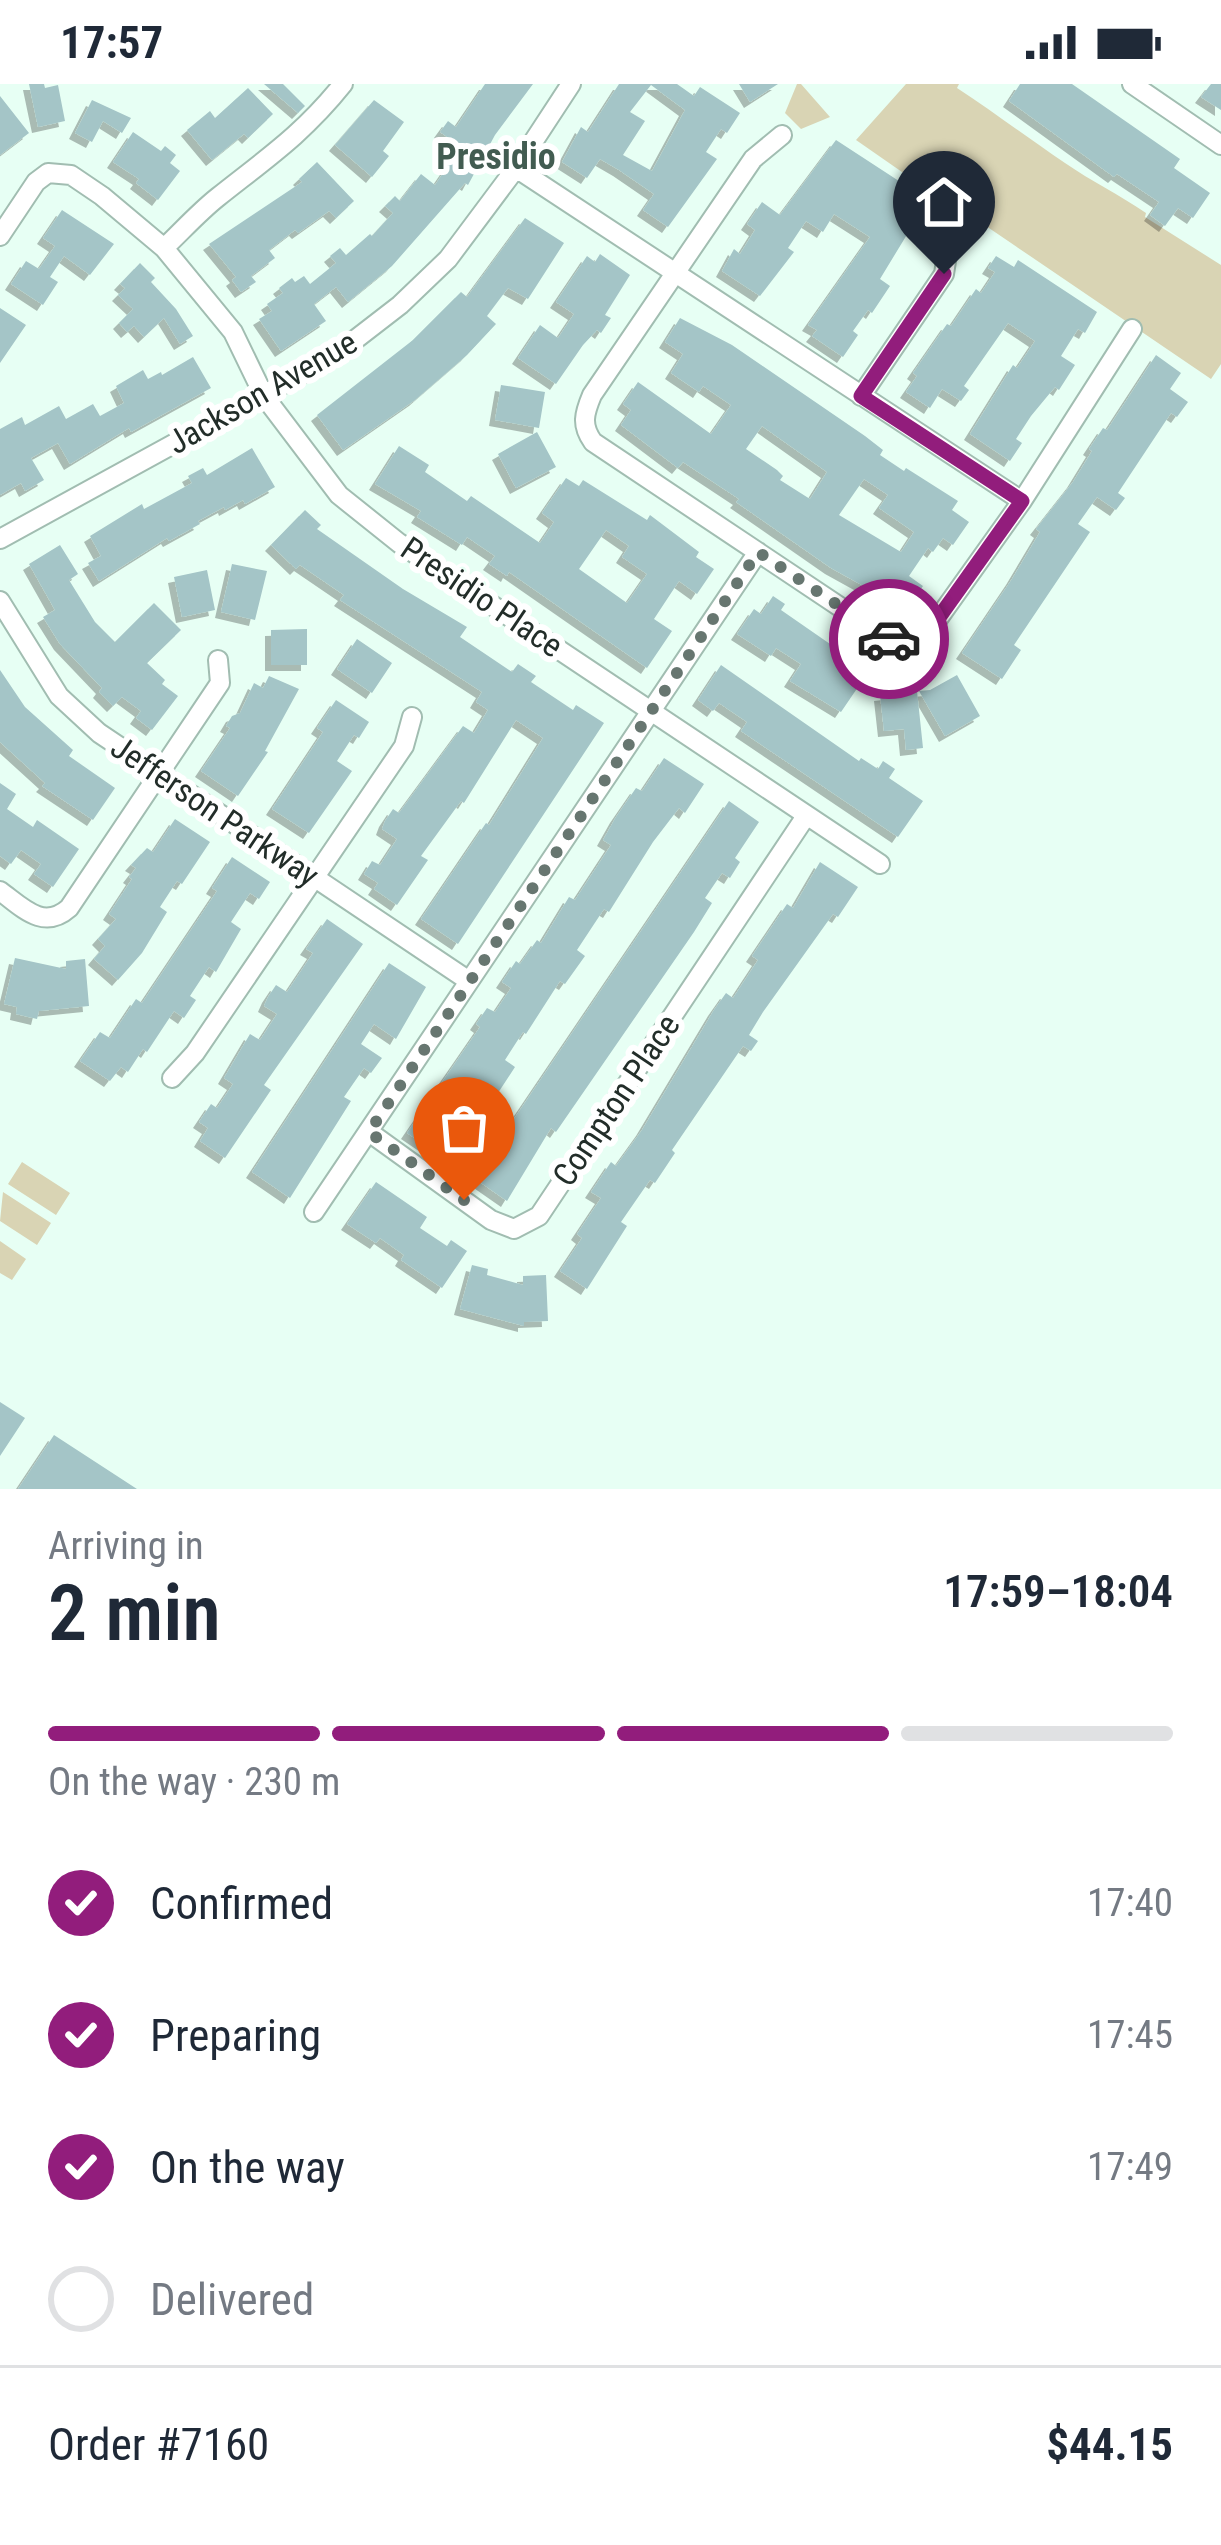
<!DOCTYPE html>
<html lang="en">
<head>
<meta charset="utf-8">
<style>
  :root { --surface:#fff; --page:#f6f6f7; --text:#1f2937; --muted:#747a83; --line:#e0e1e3; --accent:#921d7c }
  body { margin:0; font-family:"Roboto Condensed",sans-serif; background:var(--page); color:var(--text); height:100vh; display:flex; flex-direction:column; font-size:45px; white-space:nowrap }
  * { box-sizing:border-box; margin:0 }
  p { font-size:39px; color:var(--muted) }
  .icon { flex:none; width:66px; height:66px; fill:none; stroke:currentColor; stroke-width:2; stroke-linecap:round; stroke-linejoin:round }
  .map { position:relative; height:1405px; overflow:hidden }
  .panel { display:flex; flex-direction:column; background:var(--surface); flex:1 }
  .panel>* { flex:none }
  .pin { position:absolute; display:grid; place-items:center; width:102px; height:102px; color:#fff; margin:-123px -51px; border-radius:50% 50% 50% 0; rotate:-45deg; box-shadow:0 0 12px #0007 }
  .pin .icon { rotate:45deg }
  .courier { position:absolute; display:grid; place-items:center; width:120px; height:120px; margin:-60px; border:9px solid #921d7c; border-radius:50%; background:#fff; color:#222; box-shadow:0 3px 15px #0007 }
  .summary em { font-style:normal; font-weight:600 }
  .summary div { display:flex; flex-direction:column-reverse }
  .summary { display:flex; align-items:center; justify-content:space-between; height:204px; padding:0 48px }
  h1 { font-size:78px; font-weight:600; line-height:90px }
  .bar { display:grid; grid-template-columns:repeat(4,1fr); gap:18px 12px; align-content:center; height:144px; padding:0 48px }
  .bar i { height:15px; border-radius:9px; background:var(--line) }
  .bar .active { background:var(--accent) }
  .bar p { grid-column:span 4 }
  .line { display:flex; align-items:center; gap:30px; padding:0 48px; border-top:3px solid var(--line) }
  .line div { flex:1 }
  ol { padding:0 48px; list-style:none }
  li { display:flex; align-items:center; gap:36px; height:132px }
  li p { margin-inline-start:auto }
  li .icon { padding:12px; border-radius:50%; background:var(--accent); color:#fff; stroke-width:4 }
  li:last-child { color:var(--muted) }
  li i { width:66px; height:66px; border:6px solid var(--line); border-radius:50% }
  .status { display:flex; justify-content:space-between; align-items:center; height:84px; padding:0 60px; background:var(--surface); direction:ltr }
  .status svg { height:33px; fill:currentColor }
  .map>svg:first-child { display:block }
  .green { fill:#d9d4b4 }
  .building { fill:#a4c5c7; fill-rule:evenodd; filter:url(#shadow) }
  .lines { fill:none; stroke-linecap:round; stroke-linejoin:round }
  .minor-casing { stroke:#a1bdb1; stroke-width:22 }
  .minor { stroke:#fff; stroke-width:18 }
  .done { stroke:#677670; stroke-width:12; stroke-dasharray:0 21.6 }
  .route { stroke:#921d7c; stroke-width:15 }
  .labels { text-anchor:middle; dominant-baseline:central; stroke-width:12; stroke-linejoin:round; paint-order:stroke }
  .street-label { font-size:33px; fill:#222d29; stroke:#fff }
  .neighbourhood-label { font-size:36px; font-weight:bold; fill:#425c51; stroke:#fff }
</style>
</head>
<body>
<div class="status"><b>17:57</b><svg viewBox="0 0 49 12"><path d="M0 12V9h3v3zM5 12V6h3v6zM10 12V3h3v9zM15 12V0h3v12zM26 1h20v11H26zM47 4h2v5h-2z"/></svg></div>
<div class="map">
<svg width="1221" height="1405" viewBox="0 0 1221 1405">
  <defs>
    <filter id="shadow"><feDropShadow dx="-6" dy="6" stdDeviation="0" flood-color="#0004"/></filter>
  </defs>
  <rect width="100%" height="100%" fill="#e7fff4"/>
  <!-- green -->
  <path class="green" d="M 797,0 L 801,0 L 830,33 L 801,45 L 785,29 Z
    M 906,0 L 959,0 L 957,4 C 995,29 1028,54 1065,79 C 1091,97 1120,111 1146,129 L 1145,133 L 1221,181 L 1221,280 L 1211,295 L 986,142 L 976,146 L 948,120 L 856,56 Z
    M 22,1078 L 70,1109 L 56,1131 L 8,1100 Z
    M 3,1108 L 51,1139 L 37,1161 L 0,1137 Z
    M 0,1157 L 26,1175 L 12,1196 L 0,1189 Z"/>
  <!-- building -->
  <path class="building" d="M 29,0 L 44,0 L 45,4 L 58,1 L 65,37 L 38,43 Z
    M 264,0 L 283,0 L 305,22 L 298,29 Z
    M 485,0 L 533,0 L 495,51 L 468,101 L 465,99 L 392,182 L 348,218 L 336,203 L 314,220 L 326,237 L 281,267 L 259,235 L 272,227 L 267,220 L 283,209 L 279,204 L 292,194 L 295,198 L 304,192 L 310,200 L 336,179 L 330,172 L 340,164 L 346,171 L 370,150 L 372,152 L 393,129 L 385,122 L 395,112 L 400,117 L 421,90 L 435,101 L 450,79 L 441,73 L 453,57 L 440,48 L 448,37 L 456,43 Z
    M 619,0 L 677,0 L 694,12 L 700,3 L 740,29 L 727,49 L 721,45 L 706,68 L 717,75 L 668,143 L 643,126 L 654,110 L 619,86 L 600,75 L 587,94 L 562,78 L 581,43 L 588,48 ZM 651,1 L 685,26 L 652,87 L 623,71 L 645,37 L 630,28 Z
    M 739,0 L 778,0 L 750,18 Z
    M 1020,0 L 1072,0 L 1180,75 L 1174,84 L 1210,109 L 1193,134 L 1178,124 L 1165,142 L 1150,131 L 1159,118 L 1117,90 L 1114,93 L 1009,17 Z
    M 1211,0 L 1221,0 L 1221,26 L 1201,13 Z
    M 248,4 L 273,30 L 248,54 L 244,50 L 212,76 L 187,46 L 210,27 L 215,34 Z
    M 0,12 L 29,49 L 0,71 Z
    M 92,16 L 131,34 L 122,49 L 103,37 L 92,58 L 75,49 Z
    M 374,16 L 404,38 L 383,67 L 389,72 L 372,93 L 335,61 Z
    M 133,48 L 161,67 L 165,62 L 176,71 L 170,79 L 180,87 L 158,116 L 136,99 L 139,95 L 113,78 Z
    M 836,56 L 928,116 L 880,195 L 890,202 L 872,229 L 868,226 L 853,247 L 858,251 L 843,273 L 812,252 L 817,246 L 808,241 L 870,153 L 834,130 L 823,148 L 806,137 L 788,164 L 794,168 L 760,212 L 722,187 L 734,165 L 740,170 L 755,146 L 747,140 L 762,118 L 780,131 Z
    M 317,78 L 354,117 L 336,134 L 329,127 L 298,149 L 295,146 L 269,166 L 275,174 L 251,192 L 256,198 L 241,208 L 232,196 L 236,193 L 209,160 L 302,98 L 299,95 Z
    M 62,126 L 114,160 L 90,191 L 64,172 L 50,193 L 58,198 L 43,221 L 11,200 L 26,177 L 39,185 L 55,162 L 43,154 Z
    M 525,134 L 564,159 L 528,215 L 508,204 L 487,232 L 496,240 L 467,271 L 415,316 L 343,366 L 317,331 L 413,256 L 461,208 L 467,213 Z
    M 600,170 L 630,191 L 605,231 L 611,234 L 601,249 L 597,246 L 583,261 L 556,300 L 518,274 L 540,241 L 558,254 L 574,230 L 556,218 L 587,172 L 595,178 Z
    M 996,172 L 1014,183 L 1018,176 L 1097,228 L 1085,249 L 1078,245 L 1061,272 L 1075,281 L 1059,306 L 1055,303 L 1031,332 L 1016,355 L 1022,359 L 1010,377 L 970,350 L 1013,281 L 1017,284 L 1035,257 L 1008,239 L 964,302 L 969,306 L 961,317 L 942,305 L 930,324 L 906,308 L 917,292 L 913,289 L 947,240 L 951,242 L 976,205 L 981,209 L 995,188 L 988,184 Z
    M 140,179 L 155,194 L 151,198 L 176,225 L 193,252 L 180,260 L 164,234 L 144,253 L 134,242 L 127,248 L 119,239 L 133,225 L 118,211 L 125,204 L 120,200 Z
    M 0,224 L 26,241 L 0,279 Z
    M 680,234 L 732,261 L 865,352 L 883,366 L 880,371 L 904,387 L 906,384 L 958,417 L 952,426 L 969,438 L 953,461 L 943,454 L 933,468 L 928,464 L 909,492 L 923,502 L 907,526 L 831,484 L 736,418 L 739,415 L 683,378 L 678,384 L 621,341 L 631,326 L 623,320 L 638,298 L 711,350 L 731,321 L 703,302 L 699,308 L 671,289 L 683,270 L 665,258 ZM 762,342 L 827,388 L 810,415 L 780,396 L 783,392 L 777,386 L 746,365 ZM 864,395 L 888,411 L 879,424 L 914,448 L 901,468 L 839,431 Z
    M 1156,271 L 1181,289 L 1170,305 L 1188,318 L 1177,333 L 1171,329 L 1118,409 L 1125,414 L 1116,426 L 1097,413 L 1078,440 L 1090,448 L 1014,561 L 1021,566 L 1002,595 L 962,569 L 1012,495 L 1040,448 L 1036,445 L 1073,398 L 1092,367 L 1089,365 L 1103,344 L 1107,346 Z
    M 193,273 L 211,304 L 131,348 L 129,344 L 70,380 L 58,359 L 31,374 L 44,396 L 25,407 L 21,399 L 0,411 L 0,345 L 22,333 L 25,341 L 59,322 L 66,335 L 93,320 L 100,332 L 124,319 L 116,302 L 143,286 L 148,295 L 161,288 L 162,291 Z
    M 501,301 L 545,308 L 539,344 L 495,336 Z
    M 537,348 L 556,383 L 516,404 L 498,370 Z
    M 399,362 L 429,381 L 425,388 L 467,417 L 471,412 L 540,459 L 554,438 L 542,429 L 566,394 L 579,402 L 583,396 L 647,436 L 650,431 L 699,468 L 696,473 L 714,485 L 697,510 L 679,497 L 654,535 L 672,547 L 647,584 L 509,488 L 507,492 L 489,480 L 495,472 L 467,453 L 462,461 L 417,433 L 421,427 L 375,400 ZM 606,446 L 629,462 L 622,473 L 647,490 L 627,519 L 579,485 Z
    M 252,364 L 275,403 L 245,420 L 243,416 L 225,426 L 224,423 L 198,437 L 200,440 L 169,457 L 167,454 L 99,497 L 88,479 L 101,472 L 90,452 L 142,420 L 144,425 L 192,399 L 188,392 L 203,384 L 207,391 Z
    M 305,426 L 321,441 L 317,445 L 403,505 L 467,543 L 460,553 L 512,588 L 518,580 L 536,592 L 531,598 L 573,626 L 576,621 L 604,639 L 458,860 L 421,835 L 486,739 L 489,741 L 543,654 L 516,636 L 464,719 L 461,717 L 421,772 L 428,776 L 397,821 L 374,805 L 378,799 L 364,790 L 372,777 L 380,781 L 397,755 L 382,745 L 385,737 L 393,725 L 399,729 L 463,642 L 474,649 L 488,626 L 476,618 L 482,608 L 340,516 L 344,511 L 300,481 L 296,485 L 271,461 Z
    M 60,461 L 78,490 L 69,496 L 95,538 L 115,558 L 154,519 L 181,546 L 147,579 L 165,596 L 162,600 L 178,612 L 152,646 L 136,634 L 141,627 L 122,613 L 113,622 L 99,608 L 102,604 L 60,560 L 43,533 L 55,526 L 29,480 Z
    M 232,480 L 267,487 L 255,536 L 221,528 Z
    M 207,486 L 215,526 L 182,533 L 174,493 Z
    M 773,512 L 785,520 L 781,526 L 869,587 L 841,628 L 790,597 L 801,580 L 776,564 L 771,572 L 737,550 L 754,525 L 761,530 Z
    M 307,545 L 307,581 L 271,581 L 271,546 Z
    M 357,555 L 392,579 L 372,609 L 337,585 Z
    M 721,581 L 859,677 L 861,674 L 878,685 L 883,677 L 895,685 L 889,694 L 923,717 L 898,753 L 741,647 L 747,638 L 719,619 L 713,627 L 698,616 Z
    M 0,586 L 25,623 L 73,666 L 69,672 L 115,704 L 93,736 L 42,702 L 45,699 L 0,658 Z
    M 957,591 L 980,632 L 945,652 L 919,607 L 930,606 Z
    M 269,592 L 299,605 L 265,667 L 268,668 L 238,712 L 201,687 L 230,644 L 226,642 L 232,632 L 240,629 L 254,599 L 263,604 Z
    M 917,607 L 923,664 L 906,666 L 904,645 L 884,647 L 880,611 Z
    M 336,616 L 369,638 L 359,654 L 354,651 L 337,677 L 352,687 L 309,749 L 272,725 L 323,648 L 317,644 Z
    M 664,674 L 704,700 L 685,729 L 679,724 L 653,758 L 609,828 L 604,825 L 577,866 L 585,872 L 565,900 L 560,897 L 526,950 L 523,948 L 505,976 L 515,983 L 498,1009 L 489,1002 L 444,1074 L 407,1049 L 480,943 L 476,940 L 487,924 L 495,928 L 511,904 L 502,898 L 516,877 L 520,880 L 537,856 L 541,859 L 569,813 L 575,816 L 611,761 L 603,756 L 616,733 L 636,704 L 642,707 Z
    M 0,699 L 16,710 L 7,725 L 33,743 L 37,736 L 79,765 L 53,803 L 34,790 L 41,780 L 21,766 L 11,780 L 0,772 Z
    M 729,717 L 759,738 L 735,774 L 740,778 L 730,794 L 722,789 L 705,814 L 712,819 L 694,848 L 556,1048 L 551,1044 L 507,1117 L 474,1094 Z
    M 175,735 L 210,758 L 182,800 L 177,797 L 160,823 L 167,828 L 142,869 L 118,896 L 94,875 L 105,862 L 98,855 L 116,835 L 109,830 L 132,795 L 129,793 L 136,784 L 131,781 L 147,764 L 153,768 Z
    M 232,773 L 270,798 L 259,815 L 250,809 L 231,838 L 241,845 L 216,888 L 209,883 L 190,912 L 196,916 L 184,934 L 174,927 L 147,968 L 143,965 L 128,988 L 121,983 L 110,997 L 80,977 L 100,948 L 110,954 L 136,915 L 142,919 L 217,807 L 212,804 Z
    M 820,778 L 858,803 L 838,833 L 833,830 L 763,928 L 749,951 L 758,957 L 751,967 L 743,962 L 672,1066 L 675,1069 L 655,1099 L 650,1096 L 621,1138 L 627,1142 L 587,1205 L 560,1187 L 582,1154 L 577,1150 L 601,1114 L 591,1108 L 611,1078 L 616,1082 L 642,1046 L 714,926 L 726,909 L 733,914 L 758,876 L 752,872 L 787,820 L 793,824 Z
    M 327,835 L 363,860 L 264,1001 L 271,1006 L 225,1074 L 200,1057 L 208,1044 L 199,1038 L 211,1020 L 217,1024 L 233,1000 L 224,994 L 250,950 L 260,956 L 277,930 L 264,922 L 268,913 L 276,901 L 287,908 L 313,869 L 306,865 Z
    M 15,874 L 66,885 L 66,877 L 85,875 L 89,922 L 39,927 L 37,935 L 16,930 L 17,923 L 4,920 Z
    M 389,879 L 426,903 L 396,955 L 374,940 L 361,960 L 382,974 L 371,989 L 364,984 L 344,1013 L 351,1017 L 290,1114 L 252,1088 Z
    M 376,1098 L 427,1133 L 420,1144 L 447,1162 L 451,1156 L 467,1167 L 442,1204 L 401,1176 L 404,1171 L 380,1154 L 376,1159 L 347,1140 Z
    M 472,1181 L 488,1185 L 487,1191 L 523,1201 L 523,1192 L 546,1191 L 548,1237 L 524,1238 L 524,1242 L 460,1225 Z
    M 0,1318 L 25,1334 L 0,1372 Z
    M 54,1351 L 137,1405 L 18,1405 Z"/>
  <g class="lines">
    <!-- minor casing -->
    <g class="minor-casing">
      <path id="minor" d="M 1132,0 L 1221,61
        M 782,51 L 753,75 L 592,311 C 584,330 581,341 593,358 L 891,557 L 918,556 L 930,546 L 1022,417 L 1132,245
        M 516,84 L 1022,417
        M 0,152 L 36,98 L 48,89 L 71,91 L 102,112 L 164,164 L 233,248 L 264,312 L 339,411 L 399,459 L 880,780
        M 164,164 C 182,147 199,128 218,113 C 267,74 303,50 343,0
        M 861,312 L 944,190 L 949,157
        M 0,455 L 334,272 L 400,221 L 448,175 L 516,84 L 571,0
        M 0,517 L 59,612 L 99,649 L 469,897
        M 0,807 C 22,823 43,847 69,824 L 220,599 L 218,576
        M 172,994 L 195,969 L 404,662 L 412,633
        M 369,1048 L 491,1136 L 514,1145 L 539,1132 L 806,732
        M 314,1128 L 758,468"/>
    </g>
    <!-- minor -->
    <use href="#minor" class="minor"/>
  </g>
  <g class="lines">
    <!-- done -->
    <path class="done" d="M 464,1116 L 369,1048 L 758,468 L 889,555"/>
    <!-- route -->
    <path class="route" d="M 889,555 C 906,561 917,558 930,546 L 1022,417 L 861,312 L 944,190"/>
  </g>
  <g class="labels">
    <!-- street labels -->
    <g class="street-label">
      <text transform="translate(262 308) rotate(-30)">Jackson Avenue</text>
      <text transform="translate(482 513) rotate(34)">Presidio Place</text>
      <text transform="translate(215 727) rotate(34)">Jefferson Parkway</text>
      <text transform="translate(616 1016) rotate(-56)">Compton Place</text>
    </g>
    <!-- neighbourhood labels -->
    <g class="neighbourhood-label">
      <text x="496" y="73">Presidio</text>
    </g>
  </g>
</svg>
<div class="pin" style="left:464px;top:1116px;background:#ea580c"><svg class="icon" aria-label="bag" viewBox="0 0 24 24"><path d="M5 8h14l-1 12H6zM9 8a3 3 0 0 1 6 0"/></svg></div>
<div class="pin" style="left:944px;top:190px;background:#1f2937"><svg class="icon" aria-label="home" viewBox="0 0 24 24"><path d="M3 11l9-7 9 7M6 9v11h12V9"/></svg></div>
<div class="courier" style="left:889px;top:555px"><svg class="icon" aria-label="car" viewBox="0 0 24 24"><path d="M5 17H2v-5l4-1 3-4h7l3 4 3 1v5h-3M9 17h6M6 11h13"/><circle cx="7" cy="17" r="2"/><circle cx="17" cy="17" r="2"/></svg></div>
</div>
<section class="panel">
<div class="summary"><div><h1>2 min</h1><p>Arriving in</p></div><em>17:59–18:04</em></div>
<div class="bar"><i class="active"></i><i class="active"></i><i class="active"></i><i></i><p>On the way · 230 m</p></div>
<ol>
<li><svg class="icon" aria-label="check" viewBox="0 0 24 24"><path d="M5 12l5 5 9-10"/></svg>Confirmed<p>17:40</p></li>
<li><svg class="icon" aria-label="check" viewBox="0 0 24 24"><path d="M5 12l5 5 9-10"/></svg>Preparing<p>17:45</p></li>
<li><svg class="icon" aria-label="check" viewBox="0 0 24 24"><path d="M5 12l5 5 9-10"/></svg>On the way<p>17:49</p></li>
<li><i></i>Delivered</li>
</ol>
<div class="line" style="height:156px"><div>Order #7160</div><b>$44.15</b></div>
</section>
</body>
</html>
